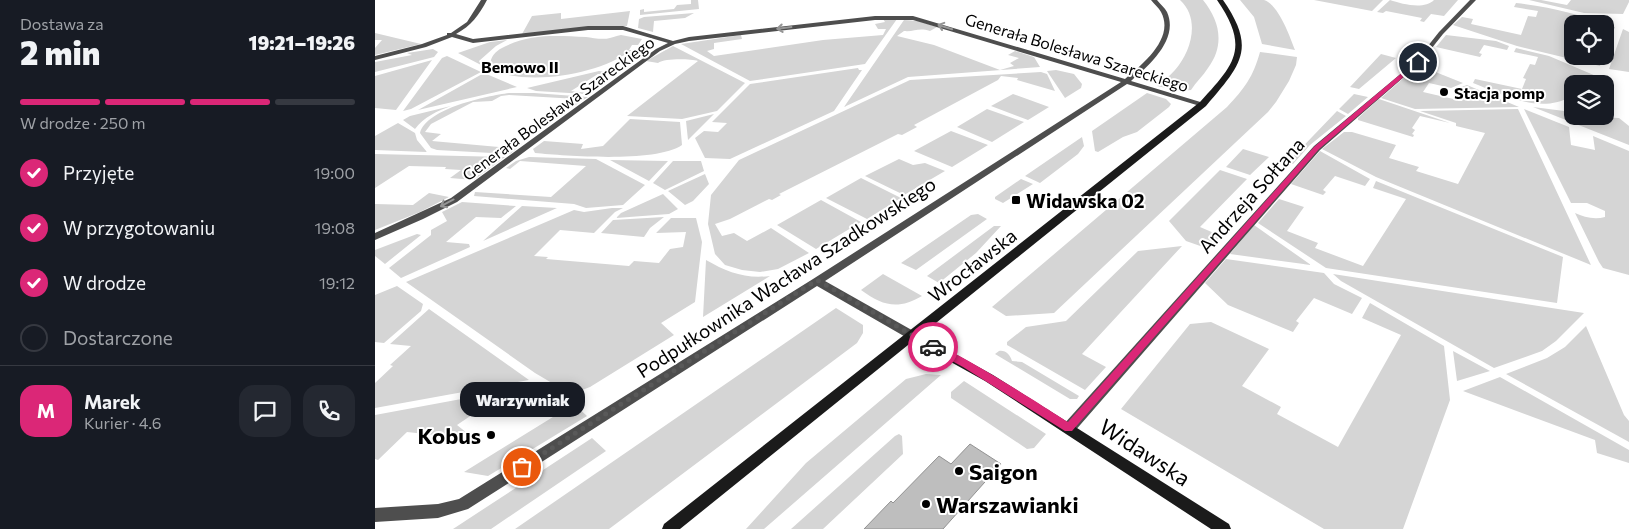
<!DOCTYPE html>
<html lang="pl">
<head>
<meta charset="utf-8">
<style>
  :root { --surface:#171b24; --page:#242831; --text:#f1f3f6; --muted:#9ea1a6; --line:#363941; --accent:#db2777 }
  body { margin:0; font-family:Commissioner,sans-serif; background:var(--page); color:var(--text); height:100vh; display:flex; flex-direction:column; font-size:19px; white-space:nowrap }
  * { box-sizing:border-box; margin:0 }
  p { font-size:16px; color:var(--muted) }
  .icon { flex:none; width:28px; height:28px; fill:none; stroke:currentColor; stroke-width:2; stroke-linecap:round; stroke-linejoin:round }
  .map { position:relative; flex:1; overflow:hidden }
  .side { display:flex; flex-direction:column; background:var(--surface); width:375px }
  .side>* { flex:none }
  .buttons { position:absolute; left:1189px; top:15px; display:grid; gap:10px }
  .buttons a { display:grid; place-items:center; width:50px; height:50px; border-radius:10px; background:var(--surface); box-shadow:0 2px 12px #0003; font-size:25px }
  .pin { position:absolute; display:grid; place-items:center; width:42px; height:42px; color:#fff; margin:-21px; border:2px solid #fff; border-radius:50%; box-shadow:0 1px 5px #0007 }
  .courier { position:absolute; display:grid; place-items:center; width:50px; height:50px; margin:-25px; border:4px solid #db2777; border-radius:50%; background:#fff; color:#222; box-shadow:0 1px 6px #0007 }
  .bubble { position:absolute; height:35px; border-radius:15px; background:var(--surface); box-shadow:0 2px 12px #0003; font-size:16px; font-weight:800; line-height:35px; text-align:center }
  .headline em { font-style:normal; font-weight:800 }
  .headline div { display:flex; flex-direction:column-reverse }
  .headline { display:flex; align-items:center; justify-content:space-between; height:85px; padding:0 20px }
  h1 { font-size:32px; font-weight:800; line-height:38px }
  .bar { display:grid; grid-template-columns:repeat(4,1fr); gap:8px 5px; align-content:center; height:60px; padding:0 20px }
  .bar i { height:6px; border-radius:4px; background:var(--line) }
  .bar .current { background:var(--accent) }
  .bar p { grid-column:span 4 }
  .line { display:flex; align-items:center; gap:12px; padding:0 20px; border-top:1px solid var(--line) }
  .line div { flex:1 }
  .round { display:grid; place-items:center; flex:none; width:52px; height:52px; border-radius:15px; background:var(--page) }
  ol { padding:0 20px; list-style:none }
  li { display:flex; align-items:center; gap:15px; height:55px }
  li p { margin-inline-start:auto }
  li .icon { padding:5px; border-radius:50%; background:var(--accent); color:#fff; stroke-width:4 }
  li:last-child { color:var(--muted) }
  li i { width:28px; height:28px; border:2px solid var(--line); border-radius:50% }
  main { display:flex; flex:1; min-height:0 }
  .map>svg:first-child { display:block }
  .green { fill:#d5d5d5 }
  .building { fill:#bebebe; stroke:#929292 }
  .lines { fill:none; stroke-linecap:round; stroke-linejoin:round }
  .street { fill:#4e4e4e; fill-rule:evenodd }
  .secondary { fill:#1b1b1b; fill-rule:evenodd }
  .oneway { stroke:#959595 }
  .route { fill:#db2777 }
  .done { stroke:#595959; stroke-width:5; stroke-dasharray:0 9 }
  .poi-dot { fill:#000; stroke:#fff; stroke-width:2 }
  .labels { text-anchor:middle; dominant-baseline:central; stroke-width:4; stroke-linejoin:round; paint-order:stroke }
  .far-street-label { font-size:16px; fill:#000; stroke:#fff }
  .far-neighbourhood-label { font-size:16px; font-weight:bold; fill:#000; stroke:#fff }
  .far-poi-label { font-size:16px; font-weight:bold; fill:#000; stroke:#fff; text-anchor:start }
  .street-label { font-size:19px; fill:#000; stroke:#fff }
  .poi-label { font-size:19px; font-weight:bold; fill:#000; stroke:#fff; text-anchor:start }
  .near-poi-label { font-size:22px; font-weight:bold; fill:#000; stroke:#fff; text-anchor:start }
  .near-street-label { font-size:22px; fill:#000; stroke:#fff }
</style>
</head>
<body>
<main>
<section class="side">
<div class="headline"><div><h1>2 min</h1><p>Dostawa za</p></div><em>19:21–19:26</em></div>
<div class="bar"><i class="current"></i><i class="current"></i><i class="current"></i><i></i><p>W drodze · 250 m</p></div>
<ol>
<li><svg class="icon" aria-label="check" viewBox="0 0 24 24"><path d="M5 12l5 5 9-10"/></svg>Przyjęte<p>19:00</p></li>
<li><svg class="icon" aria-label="check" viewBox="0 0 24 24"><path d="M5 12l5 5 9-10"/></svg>W przygotowaniu<p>19:08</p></li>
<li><svg class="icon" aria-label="check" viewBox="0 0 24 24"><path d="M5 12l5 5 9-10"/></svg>W drodze<p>19:12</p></li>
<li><i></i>Dostarczone</li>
</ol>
<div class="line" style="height:90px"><b class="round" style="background:var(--accent);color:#fff">M</b><div><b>Marek</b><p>Kurier · 4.6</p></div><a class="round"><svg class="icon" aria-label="chat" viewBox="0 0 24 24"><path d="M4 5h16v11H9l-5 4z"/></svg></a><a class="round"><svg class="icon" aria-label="phone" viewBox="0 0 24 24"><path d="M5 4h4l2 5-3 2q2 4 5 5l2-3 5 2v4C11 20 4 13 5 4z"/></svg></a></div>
</section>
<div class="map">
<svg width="1254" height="529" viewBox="0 0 1254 529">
  <rect width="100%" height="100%" fill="#fff"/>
  <!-- green -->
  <path class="green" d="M 316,0 L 323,0 L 324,9 L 265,15 L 265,10 L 269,9 L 269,12 L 299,9 L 302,5 L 316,4 Z
    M 805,0 L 828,0 C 845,21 850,45 833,68 C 828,76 821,82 816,90 L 806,91 L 782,86 C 788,81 795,76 800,70 C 816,52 826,19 805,0 Z
    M 865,0 C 871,0 882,0 889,0 C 904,5 915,37 920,50 L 887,44 L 879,17 Z
    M 939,0 L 1008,0 L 997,11 Z
    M 1015,0 C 1027,4 1049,10 1059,0 L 1083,0 L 1069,16 L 1056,14 L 1049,22 L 1045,21 L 1047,18 L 1011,11 L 1008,13 L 1002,12 Z
    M 1154,0 L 1166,0 L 1192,5 L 1196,0 L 1254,0 L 1254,2 L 1248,14 L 1209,13 Z
    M 1141,3 C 1176,7 1207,15 1240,27 L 1230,53 L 1230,24 L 1198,24 L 1198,56 L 1229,56 L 1225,66 L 1142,46 L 1078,25 L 1087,17 L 1098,19 L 1096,24 L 1146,35 L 1153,16 L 1161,17 L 1163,11 L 1139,7 Z
    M 255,11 L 252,26 L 221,26 L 147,34 L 157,16 L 186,13 L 186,19 Z
    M 319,13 L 310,18 L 279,21 L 278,32 L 263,28 L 264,19 L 269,17 Z
    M 508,19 L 522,19 L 490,64 L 375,81 L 306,44 L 366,35 L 367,39 L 339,43 L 339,49 L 332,51 L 339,56 L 448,40 L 508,35 L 511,29 L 503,29 L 500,24 L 510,22 Z
    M 529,20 L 543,21 L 562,27 L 555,31 C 543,27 540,32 529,31 L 522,36 L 559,45 L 625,70 L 639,66 L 635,63 L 644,58 L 633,55 L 640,51 L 659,57 L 665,67 L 533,77 L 469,107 Z
    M 1248,29 L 1254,32 L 1254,72 L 1234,69 Z
    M 0,33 L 46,44 L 0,55 L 0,48 L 7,40 L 0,40 Z
    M 246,35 L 267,39 L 263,45 L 257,45 L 254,50 L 257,50 C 223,75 155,86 116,70 C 113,60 119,52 127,48 C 155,33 181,36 211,37 C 218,38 228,40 235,38 C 239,37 241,36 246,35 Z
    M 1071,35 L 1121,41 L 1134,46 L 1132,50 L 1109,45 L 1104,53 L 1107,54 L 1105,57 L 1061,47 Z
    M 132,40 L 121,46 L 104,61 L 106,65 L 83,53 L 115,42 Z
    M 298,46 L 370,83 L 342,111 L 307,119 L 252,116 L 323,61 C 316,59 290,58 283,63 L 271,61 Z
    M 1141,48 L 1174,56 L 1221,76 L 1218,84 L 1198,84 L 1197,96 C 1165,115 1129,95 1098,83 L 1100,79 L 1147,89 L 1151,79 L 1148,78 L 1155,64 L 1160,65 L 1163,57 L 1139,52 Z
    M 58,49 L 63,52 L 59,57 L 0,72 L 0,62 L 37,55 L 32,53 Z
    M 885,52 L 922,57 L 921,65 L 914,81 L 901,102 L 893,112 L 679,313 L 631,316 L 617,307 L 852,107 C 870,88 878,77 885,52 Z
    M 1006,54 L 1021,58 L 984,89 L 975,87 Z
    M 72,56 L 106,72 L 36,109 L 28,111 L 67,58 Z
    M 57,60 L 21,110 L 0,108 L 0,76 Z
    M 1041,67 L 1053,69 L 1088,83 L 1076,88 L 1054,83 L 1048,92 L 1087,101 L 1090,93 L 1078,90 L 1092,85 L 1144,107 L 1040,109 L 1006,98 Z
    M 483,68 L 484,70 L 487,70 L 459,111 L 355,159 L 330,158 L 320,138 L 329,131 L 343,132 L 352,123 L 337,122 L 375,84 Z
    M 681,70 L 699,74 L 707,84 L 706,88 L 690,98 L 672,71 Z
    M 224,71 L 244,74 L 223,74 L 196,91 L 213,93 L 211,94 L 161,91 L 152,88 Z
    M 666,72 L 672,74 L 680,91 L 642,80 L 643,78 L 626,76 L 623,80 L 539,125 L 542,127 L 527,135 L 523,134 L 404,194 L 406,195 L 397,200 L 394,199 L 355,219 L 340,224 L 347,236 L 359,233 L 372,241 L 396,228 L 434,253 L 403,269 L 385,272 L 367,270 L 350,265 L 340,254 L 333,224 L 336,195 L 364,160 L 535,80 Z
    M 109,73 L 142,87 L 43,110 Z
    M 134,93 L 159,93 L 213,97 L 199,106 L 193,106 L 202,99 L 134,95 L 126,96 L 117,101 L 98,102 L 56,124 L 50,132 L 66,134 L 57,141 L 136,148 L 142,143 L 147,144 L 135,154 L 62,150 L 56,148 L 45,133 C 52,108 112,96 134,93 Z
    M 772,93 L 791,99 L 796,104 L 794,107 L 762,132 L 748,137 L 723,152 L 720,151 L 717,131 Z
    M 638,94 L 674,107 L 653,120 L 616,106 Z
    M 979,94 L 993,97 L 973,114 L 964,109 Z
    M 1004,99 L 1075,123 L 1045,116 L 1037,128 L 1040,130 L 1037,134 L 1039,135 L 1038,137 L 983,120 L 983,118 Z
    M 76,106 C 62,111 49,117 40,129 L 28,120 L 35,116 Z
    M 1158,107 L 1197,112 L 1198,116 L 1244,118 L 1254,126 L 1254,145 Z
    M 612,109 L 649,122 L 617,142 L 582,127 Z
    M 1143,109 L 1216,265 L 1001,177 L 947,149 L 969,132 L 977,132 L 1021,145 L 1014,158 L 1044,167 L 1041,171 L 1083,184 L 1110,133 L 1081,126 L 1081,123 L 1045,111 Z
    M 1149,109 L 1194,127 L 1196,145 L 1220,150 L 1218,136 L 1254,151 L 1254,275 L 1228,268 L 1224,262 L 1200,213 C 1209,217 1219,220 1230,217 L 1230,211 L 1212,203 L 1196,203 Z
    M 962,111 L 971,116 L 935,145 L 918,164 L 913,162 Z
    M 339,114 L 313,140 L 311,121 Z
    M 255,119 L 305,122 L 307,145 C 281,163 192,156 160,153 L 158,149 L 169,141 L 208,144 L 206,149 L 228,146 Z
    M 23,123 L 40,133 L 42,140 L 52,152 L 0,150 L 0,136 Z
    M 576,131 L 613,145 L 577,167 L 539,151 Z
    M 707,137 L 709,146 L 703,154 L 665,183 L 650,176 Z
    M 868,149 L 894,157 L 875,175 L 851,167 Z
    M 945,151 L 995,179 L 990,186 L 960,176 L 948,190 L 951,192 L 948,195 L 916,184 Z
    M 0,154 L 130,157 L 99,180 L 75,178 L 86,170 L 70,169 L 71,167 L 34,166 L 0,188 Z
    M 154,157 L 221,159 L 270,185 L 248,205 L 211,208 L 199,204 L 99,196 L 100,192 L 176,197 L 211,166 L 145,161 L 135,169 L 131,168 L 141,161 Z
    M 524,159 L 538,165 L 550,163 L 570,171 L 529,195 L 490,176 Z
    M 235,160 L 293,161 L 274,181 Z
    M 298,161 L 326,161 L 329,171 L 290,190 L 278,183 Z
    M 845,170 L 872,179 L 825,227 L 846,236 L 834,249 L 811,241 L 794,221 Z
    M 330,174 L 334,184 L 318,201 L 310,205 L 293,191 Z
    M 486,178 L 526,198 L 492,219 L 451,198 Z
    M 646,179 L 658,184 L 628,203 L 620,199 L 620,197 Z
    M 1001,181 L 1188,257 L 1182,303 L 951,268 L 883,223 L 904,199 L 929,207 L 912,231 L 943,243 L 940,248 L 988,266 L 1031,199 L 998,188 Z
    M 54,193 L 74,197 L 45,212 L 0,230 L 0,204 L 38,205 Z
    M 288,194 L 303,209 L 294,214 L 241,218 L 246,213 Z
    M 446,200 L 486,222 L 441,249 L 402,225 Z
    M 87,202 L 141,206 L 126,218 L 101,217 L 71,242 L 94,244 L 95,247 L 26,278 L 14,268 L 56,235 L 56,230 L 72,221 L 67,212 Z
    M 147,206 L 182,208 L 108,241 Z
    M 237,208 L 248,208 L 240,212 L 219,233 L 185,230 L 159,256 L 173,257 L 171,259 L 254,266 L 259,261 L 284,263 L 295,249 L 308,247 L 311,232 L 281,233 L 296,218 L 321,218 L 327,242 L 320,302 L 286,323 L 299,335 L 215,387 L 202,392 L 194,393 L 160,373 L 31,282 L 199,210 L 209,212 Z
    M 603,214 L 612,219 L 541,270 L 526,263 L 596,215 Z
    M 289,217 L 275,228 L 269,237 L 226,233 L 238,220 Z
    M 879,225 L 936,265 L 855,254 Z
    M 619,226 L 626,226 L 601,253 L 564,283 L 552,276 Z
    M 42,234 L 46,235 L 10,264 L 0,256 L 0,250 Z
    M 807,246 L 707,354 L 731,367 L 710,390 L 632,345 L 632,342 L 651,327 L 691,321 L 763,251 Z
    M 851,259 L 949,273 L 959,284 L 987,298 L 977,314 L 939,298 L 921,321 L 924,323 L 918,332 L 853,305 L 830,283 Z
    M 331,260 C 352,272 370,279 395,276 L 328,317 Z
    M 508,274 L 547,296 C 523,310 508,306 486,290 Z
    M 958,274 L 1209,313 L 1181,341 L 1167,351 L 1119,368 L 966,281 Z
    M 22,286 L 48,304 L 46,311 L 9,343 L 0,342 L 0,295 Z
    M 995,303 L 1069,346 L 1075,400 L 1028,529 L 949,529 L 746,409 L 815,324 L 836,322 L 894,349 L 867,386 L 906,407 L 902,414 L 963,447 L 1026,335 L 987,318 Z
    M 461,308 L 488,325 L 488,333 L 482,343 L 234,529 L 140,529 Z
    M 54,309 L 154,380 L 0,408 L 0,383 L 18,366 L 15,365 L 36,346 L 15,344 Z
    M 1211,326 L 1249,415 L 1254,421 L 1254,442 L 1131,374 L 1172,358 L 1190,347 Z
    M 624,351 C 631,350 635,355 637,361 L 647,362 L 704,396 L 702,399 L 695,399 L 620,354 Z
    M 1078,351 L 1115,371 L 1082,381 Z
    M 551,374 L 566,375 L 389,529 L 371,529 L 431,463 L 531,379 Z
    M 1125,377 L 1254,450 L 1254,463 L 1222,453 L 1220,440 L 1088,391 Z
    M 589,381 L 671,434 L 659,448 L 652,449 L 576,398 L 576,392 Z
    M 156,386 L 173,397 L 169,400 L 155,389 L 126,409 L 116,402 L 82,425 L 97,437 L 97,439 L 32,432 L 3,460 L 0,459 L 0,415 Z
    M 199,404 L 212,416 L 113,476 L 89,472 Z
    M 524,434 L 527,436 L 528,454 L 448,529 L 416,529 L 520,436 Z
    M 217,438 L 231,451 L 116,529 L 78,529 Z"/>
  <!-- building -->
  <path class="building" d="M 595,444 L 626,464 L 568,529 L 489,529 L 516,501 L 518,503 L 564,456 L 576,464 Z"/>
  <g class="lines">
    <!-- street -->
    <path class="street" d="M 106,0 L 112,0 C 104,15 96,26 81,34 L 98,39 L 213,26 L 248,26 L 298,41 L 314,37 L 500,16 L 538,16 L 750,79 C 768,64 800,38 786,12 C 784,8 779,4 776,0 L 782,0 C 785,4 790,8 792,12 C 804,39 775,65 756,81 L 832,104 L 825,106 L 752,84 L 450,281 L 542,333 L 544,336 L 542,339 L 534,339 L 442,286 L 93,509 L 63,518 L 0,522 L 0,508 L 63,504 L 84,499 L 438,279 L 746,82 L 538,20 L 500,20 L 314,41 L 300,44 L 285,51 L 82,202 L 48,219 L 0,240 L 0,233 L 76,198 L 281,49 L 293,43 L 248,30 L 213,30 L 98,43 L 77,37 L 51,47 L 0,60 L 0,56 L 47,44 L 72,35 L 72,33 L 76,33 L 92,22 Z
      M 1095,0 L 1101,0 L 1068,34 L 1045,63 L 945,150 L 699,432 L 694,433 L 689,432 L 688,428 L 689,424 L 939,146 L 1041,61 L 1064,32 Z"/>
    <!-- secondary -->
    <path class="secondary" d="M 842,0 L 848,0 C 882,49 866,65 831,106 L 546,335 L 618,375 L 854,524 L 856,529 L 836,529 L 610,381 L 538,341 L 305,529 L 287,529 L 289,524 L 825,102 C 860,64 875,48 842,0 Z"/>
  </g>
  <!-- one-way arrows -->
  <defs><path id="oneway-shaft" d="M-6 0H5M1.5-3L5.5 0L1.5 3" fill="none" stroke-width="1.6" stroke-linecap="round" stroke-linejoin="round" transform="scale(1.25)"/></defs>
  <g class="oneway">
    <use href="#oneway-shaft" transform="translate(570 27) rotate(-163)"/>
    <use href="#oneway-shaft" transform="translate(409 28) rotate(173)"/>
    <use href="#oneway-shaft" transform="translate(72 203) rotate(152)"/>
  </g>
  <!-- route -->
  <path class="route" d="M 1041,61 L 1046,62 L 944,149 L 697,431 L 690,431 L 588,367 L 555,349 L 555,344 C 568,341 674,410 693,422 L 939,147 Z"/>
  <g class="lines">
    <!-- done -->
    <path class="done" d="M 147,467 L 442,280 L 558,347"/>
  </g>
  <!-- markers -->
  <g class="poi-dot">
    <circle cx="1069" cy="92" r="5"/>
    <rect x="636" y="195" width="10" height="10" rx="2.5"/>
    <circle cx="116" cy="435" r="5"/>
    <circle cx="584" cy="471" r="5"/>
    <circle cx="551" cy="504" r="5"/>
  </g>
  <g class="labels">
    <!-- far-street labels -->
    <g class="far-street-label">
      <text transform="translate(702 52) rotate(17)">Generała Bolesława Szareckiego</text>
      <text transform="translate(183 108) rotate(-36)">Generała Bolesława Szareckiego</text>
    </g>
    <!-- far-neighbourhood labels -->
    <g class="far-neighbourhood-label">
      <text x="145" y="66">Bemowo II</text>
    </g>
    <!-- far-poi labels -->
    <g class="far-poi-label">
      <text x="1079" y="92">Stacja pomp</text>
    </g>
    <!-- street labels -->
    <g class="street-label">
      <text transform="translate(876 195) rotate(-48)">Andrzeja Sołtana</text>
      <text transform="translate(597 265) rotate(-38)">Wrocławska</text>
      <text transform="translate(411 277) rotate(-33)">Podpułkownika Wacława Szadkowskiego</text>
    </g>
    <!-- poi labels -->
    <g class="poi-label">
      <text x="651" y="200">Widawska 02</text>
    </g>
    <!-- near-poi labels -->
    <g class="near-poi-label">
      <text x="106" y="435" text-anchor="end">Kobus</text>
      <text x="594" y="471">Saigon</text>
      <text x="561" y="504">Warszawianki</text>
    </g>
    <!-- near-street labels -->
    <g class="near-street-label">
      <text transform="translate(770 452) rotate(33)">Widawska</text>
    </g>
  </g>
</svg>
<div class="buttons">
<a><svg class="icon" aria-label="locate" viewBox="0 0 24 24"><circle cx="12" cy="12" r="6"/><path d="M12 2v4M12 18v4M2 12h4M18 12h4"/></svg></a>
<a><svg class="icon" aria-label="layers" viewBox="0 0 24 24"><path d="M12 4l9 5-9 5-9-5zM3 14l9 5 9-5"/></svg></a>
</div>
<div class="pin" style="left:147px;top:467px;background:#ea580c"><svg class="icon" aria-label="bag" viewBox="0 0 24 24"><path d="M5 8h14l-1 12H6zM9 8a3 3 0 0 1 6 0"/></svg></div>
<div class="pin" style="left:1043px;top:62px;background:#1f2937"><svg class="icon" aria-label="home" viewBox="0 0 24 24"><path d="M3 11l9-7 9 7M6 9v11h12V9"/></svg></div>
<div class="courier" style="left:558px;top:347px"><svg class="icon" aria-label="car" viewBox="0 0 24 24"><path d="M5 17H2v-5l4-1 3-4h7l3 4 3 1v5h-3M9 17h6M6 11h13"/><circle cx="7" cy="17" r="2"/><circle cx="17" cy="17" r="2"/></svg></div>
<div class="bubble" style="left:85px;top:382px;width:125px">Warzywniak</div>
</div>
</main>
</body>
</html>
